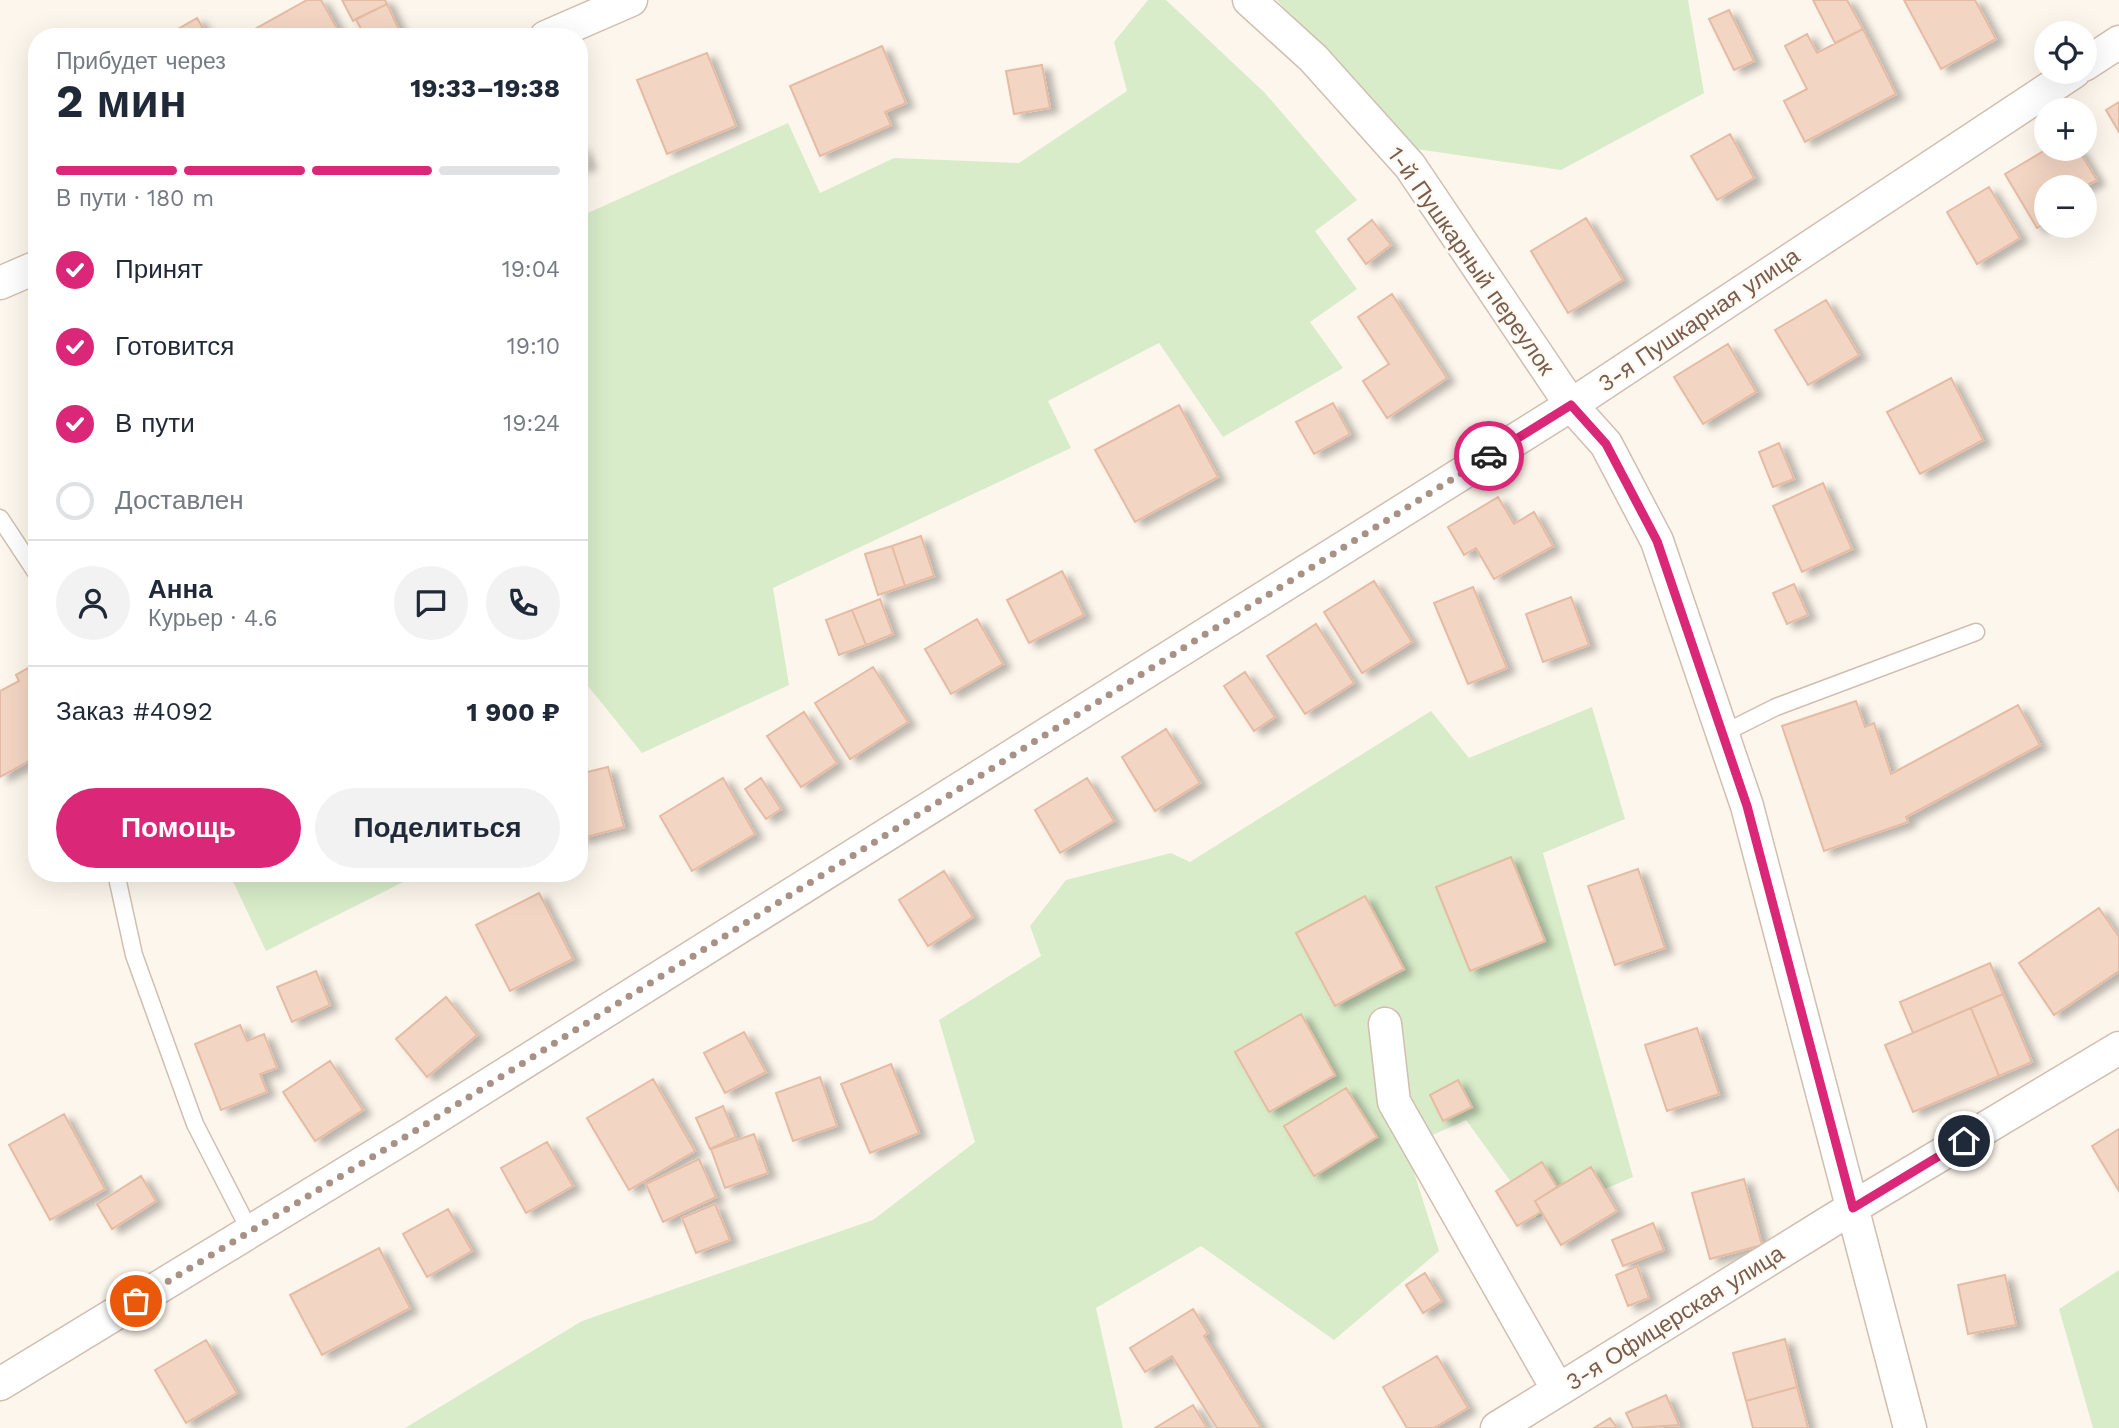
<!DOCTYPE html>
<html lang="ru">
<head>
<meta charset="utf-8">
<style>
  :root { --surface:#fff; --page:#f2f2f3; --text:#1f2937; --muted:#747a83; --line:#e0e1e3; --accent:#db2777 }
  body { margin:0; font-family:"Work Sans",sans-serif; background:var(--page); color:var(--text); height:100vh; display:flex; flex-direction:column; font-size:26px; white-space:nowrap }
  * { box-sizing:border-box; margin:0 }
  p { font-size:23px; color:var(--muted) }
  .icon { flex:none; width:38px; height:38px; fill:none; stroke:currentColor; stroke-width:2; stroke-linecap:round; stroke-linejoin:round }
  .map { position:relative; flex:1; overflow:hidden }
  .panel { position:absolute; left:28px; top:28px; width:560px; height:854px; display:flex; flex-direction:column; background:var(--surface); border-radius:28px; box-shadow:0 7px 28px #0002 }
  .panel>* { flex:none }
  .fabs { position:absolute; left:2034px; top:21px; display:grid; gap:14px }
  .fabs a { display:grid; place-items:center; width:63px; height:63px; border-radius:50%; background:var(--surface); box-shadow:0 7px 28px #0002; font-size:35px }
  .pin { position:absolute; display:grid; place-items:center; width:60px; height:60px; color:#fff; margin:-30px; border:4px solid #fff; border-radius:50%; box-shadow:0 2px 7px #0007 }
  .courier { position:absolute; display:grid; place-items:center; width:70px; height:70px; margin:-35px; border:5px solid #db2777; border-radius:50%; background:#fff; color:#222; box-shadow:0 2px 9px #0007 }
  .head em { font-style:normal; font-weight:700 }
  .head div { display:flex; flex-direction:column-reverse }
  .head { display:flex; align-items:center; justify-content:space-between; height:119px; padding:0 28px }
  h1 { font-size:46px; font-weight:700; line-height:52px }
  .bar { display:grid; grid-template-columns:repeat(4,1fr); gap:10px 7px; align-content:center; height:84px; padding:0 28px }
  .bar i { height:9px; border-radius:5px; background:var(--line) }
  .bar .active { background:var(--accent) }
  .bar p { grid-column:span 4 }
  .line { display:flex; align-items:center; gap:18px; padding:0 28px; border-top:2px solid var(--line) }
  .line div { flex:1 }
  .round { display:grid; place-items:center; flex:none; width:74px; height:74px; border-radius:37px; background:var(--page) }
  ol { padding:0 28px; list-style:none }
  li { display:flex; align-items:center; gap:21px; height:77px }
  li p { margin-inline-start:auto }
  li .icon { padding:7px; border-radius:50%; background:var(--accent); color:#fff; stroke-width:4 }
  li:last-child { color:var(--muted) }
  li i { width:38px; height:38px; border:4px solid var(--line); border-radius:50% }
  .primary-button { display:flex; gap:14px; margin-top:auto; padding:14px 28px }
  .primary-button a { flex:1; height:80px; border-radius:42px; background:var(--accent); color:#fff; font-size:28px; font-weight:700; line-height:80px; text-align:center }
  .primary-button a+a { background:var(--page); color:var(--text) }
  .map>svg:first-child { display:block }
  .green { fill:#d8ecc9 }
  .building { fill:#f3d5c3; stroke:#e6bba3; stroke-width:2; filter:url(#shadow) }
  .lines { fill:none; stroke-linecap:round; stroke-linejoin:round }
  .lane-casing { stroke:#d1beb0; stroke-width:19 }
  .street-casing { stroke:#d1beb0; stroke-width:35 }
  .lane { stroke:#fff; stroke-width:16 }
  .street { stroke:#fff; stroke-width:32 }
  .done { stroke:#a89285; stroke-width:7; stroke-dasharray:0 12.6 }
  .route { stroke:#db2777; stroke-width:9 }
  .labels { text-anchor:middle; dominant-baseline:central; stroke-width:5; stroke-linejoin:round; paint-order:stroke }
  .street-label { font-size:23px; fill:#7a5c4d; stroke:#fffaf3 }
</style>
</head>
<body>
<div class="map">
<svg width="2119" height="1428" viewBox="0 0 2119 1428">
  <defs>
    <filter id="shadow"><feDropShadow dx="8" dy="4.5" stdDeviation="3.5" flood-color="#0004"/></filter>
  </defs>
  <rect width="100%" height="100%" fill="#fdf6ec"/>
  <!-- green -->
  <path class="green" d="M 1148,0 L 1166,0 L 1265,93 L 1357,200 L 1315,231 L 1357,289 L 1310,322 L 1343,368 L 1223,437 L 1159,343 L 1048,401 L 1071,448 L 773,588 L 789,685 L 642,753 L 584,681 L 579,683 L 579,217 L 788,123 L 820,193 L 894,158 L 1019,163 L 1127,91 L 1114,42 Z
    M 1277,0 L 1688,0 L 1704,93 L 1561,170 L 1396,146 Z
    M 1592,707 L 1625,819 L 1543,853 L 1633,1177 L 1537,1218 L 1466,1120 L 1406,1147 L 1439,1251 L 1334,1340 L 1201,1246 L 1096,1308 L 1123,1428 L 405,1428 L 582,1321 L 873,1220 L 975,1142 L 939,1020 L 1041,956 L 1030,926 L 1066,880 L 1171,853 L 1190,862 L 1431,711 L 1469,758 Z
    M 229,873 L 421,873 L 266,951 Z
    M 2119,1270 L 2119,1428 L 2093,1428 L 2059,1309 Z"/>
  <!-- building -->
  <path class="building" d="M 307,0 L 321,0 L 342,37 L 247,37 L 246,34 Z
    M 342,0 L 385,0 L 387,4 L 353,21 Z
    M 1813,0 L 1847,0 L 1863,29 L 1835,43 Z
    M 1904,0 L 1975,0 L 1996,39 L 1941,69 Z
    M 387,4 L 401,34 L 395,37 L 365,37 L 356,19 Z
    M 1729,10 L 1754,61 L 1734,70 L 1709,19 Z
    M 197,18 L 208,37 L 164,37 Z
    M 1863,29 L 1896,94 L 1805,142 L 1784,101 L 1807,89 L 1785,46 L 1807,34 L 1817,53 Z
    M 882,46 L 906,103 L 885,112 L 891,125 L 820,156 L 790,86 Z
    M 707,53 L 736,126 L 667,154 L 637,80 Z
    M 1042,65 L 1050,108 L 1014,114 L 1006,71 Z
    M 2119,102 L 2119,132 L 2106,110 Z
    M 1730,134 L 1754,178 L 1717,200 L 1691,156 Z
    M 579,144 L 588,164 L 579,168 Z
    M 2047,149 L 2078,149 L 2097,180 L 2084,187 L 2046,187 L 2046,223 L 2037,228 L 2005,174 Z
    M 1989,187 L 2020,238 L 1977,264 L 1947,212 Z
    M 1586,218 L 1623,280 L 1568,313 L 1531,251 Z
    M 1372,220 L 1391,245 L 1366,264 L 1348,239 Z
    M 1392,294 L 1447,378 L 1387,418 L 1363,381 L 1389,364 L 1358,317 Z
    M 1826,300 L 1859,355 L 1808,385 L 1775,330 Z
    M 1728,344 L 1756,392 L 1703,424 L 1674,377 Z
    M 1951,378 L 1983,440 L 1920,474 L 1887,412 Z
    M 1333,403 L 1350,434 L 1314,454 L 1296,422 Z
    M 1179,405 L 1218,477 L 1135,522 L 1095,450 Z
    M 1779,443 L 1794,479 L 1773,487 L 1759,452 Z
    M 1823,483 L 1852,549 L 1802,572 L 1773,506 Z
    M 1498,497 L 1514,524 L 1534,512 L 1553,546 L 1494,579 L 1476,548 L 1464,555 L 1448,527 Z
    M 921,536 L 934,576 L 905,586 L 892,546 Z
    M 892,546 L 905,586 L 878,595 L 865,554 Z
    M 1062,571 L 1084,615 L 1029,643 L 1007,600 Z
    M 1374,581 L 1412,642 L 1362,673 L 1324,612 Z
    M 1794,584 L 1808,615 L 1787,624 L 1773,593 Z
    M 1473,587 L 1507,668 L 1468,684 L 1434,603 Z
    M 1571,597 L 1589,645 L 1543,662 L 1526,614 Z
    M 880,599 L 893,634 L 866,645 L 852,610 Z
    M 852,610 L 866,645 L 839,655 L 826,620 Z
    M 977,619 L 1003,664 L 951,694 L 925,649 Z
    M 1316,624 L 1354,683 L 1305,714 L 1267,656 Z
    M 37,663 L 37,757 L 0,777 L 0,691 L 19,681 L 16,675 Z
    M 873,667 L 908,722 L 850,759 L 815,703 Z
    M 1245,672 L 1275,717 L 1254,731 L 1224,686 Z
    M 1856,701 L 1865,727 L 1874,723 L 1891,774 L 2018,705 L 2040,745 L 1906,817 L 1908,822 L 1824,851 L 1782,726 Z
    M 804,712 L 837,763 L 801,787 L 767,736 Z
    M 1166,729 L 1200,783 L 1155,811 L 1122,757 Z
    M 608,767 L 624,827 L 579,839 L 579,774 Z
    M 723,778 L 755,834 L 692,871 L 660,816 Z
    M 761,778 L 781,809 L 766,819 L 745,789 Z
    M 1087,778 L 1114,821 L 1060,853 L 1035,810 Z
    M 1511,857 L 1545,941 L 1470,971 L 1436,887 Z
    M 1638,869 L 1665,948 L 1615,965 L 1588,886 Z
    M 944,871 L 973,917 L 928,946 L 899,900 Z
    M 539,893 L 573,959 L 510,991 L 476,925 Z
    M 1365,896 L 1404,969 L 1335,1006 L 1296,933 Z
    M 2099,908 L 2119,937 L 2119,971 L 2054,1015 L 2019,963 Z
    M 1990,963 L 2003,994 L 1913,1033 L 1900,1002 Z
    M 316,971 L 330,1005 L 292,1022 L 277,987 Z
    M 2003,994 L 2032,1062 L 1999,1076 L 1971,1008 Z
    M 446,997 L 477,1035 L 427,1077 L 396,1039 Z
    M 1971,1008 L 1999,1076 L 1913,1112 L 1885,1045 Z
    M 1301,1014 L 1335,1075 L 1269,1112 L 1235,1052 Z
    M 240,1025 L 247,1041 L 264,1034 L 277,1068 L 260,1074 L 267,1092 L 221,1110 L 195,1044 Z
    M 1697,1028 L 1719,1094 L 1667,1111 L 1645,1045 Z
    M 744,1032 L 766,1072 L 725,1093 L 704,1053 Z
    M 330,1061 L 363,1110 L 315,1141 L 283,1092 Z
    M 891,1064 L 919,1133 L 870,1153 L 841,1084 Z
    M 820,1077 L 837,1126 L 793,1141 L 776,1093 Z
    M 653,1079 L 695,1151 L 629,1190 L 587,1118 Z
    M 1458,1080 L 1472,1107 L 1443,1121 L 1430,1095 Z
    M 1346,1088 L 1377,1137 L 1314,1176 L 1284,1126 Z
    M 723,1106 L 736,1137 L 710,1149 L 696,1118 Z
    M 64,1114 L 105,1189 L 50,1220 L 9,1145 Z
    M 2119,1129 L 2119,1191 L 2092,1146 Z
    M 754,1134 L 768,1173 L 725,1188 L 711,1149 Z
    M 547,1142 L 573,1186 L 526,1213 L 501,1168 Z
    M 699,1159 L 716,1197 L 663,1222 L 646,1184 Z
    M 1542,1162 L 1557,1187 L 1535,1201 L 1541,1212 L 1517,1226 L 1496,1191 Z
    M 1591,1167 L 1617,1211 L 1561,1245 L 1535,1201 Z
    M 141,1176 L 156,1201 L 112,1229 L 97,1204 Z
    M 1744,1179 L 1762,1245 L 1710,1259 L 1692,1193 Z
    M 715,1204 L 730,1240 L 696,1253 L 682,1218 Z
    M 448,1209 L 472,1251 L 427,1277 L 403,1234 Z
    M 1653,1223 L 1664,1250 L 1623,1266 L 1612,1240 Z
    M 379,1248 L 410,1308 L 322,1355 L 290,1295 Z
    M 1637,1266 L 1649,1298 L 1628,1306 L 1616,1275 Z
    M 1425,1273 L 1442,1301 L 1423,1313 L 1406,1285 Z
    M 2005,1275 L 2016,1325 L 1968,1334 L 1958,1285 Z
    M 1193,1309 L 1208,1333 L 1204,1336 L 1261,1428 L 1217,1428 L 1172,1356 L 1145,1372 L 1130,1348 Z
    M 1785,1339 L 1797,1387 L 1746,1401 L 1733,1353 Z
    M 206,1340 L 237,1393 L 186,1423 L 155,1370 Z
    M 1437,1356 L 1468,1408 L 1434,1428 L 1407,1428 L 1383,1387 Z
    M 1797,1387 L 1808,1428 L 1753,1428 L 1746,1401 Z
    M 1666,1395 L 1679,1425 L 1633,1428 L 1626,1413 Z
    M 1193,1405 L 1207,1428 L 1155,1428 Z
    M 1610,1418 L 1617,1428 L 1594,1428 Z"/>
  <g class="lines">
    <!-- lane casing -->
    <g class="lane-casing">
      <path id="lane" d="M 0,518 L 37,574
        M 1724,733 L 1776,707 L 1976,632
        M 116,873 L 134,955 L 195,1124 L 250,1231"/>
    </g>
    <!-- street casing -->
    <g class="street-casing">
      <path id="street" d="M 1249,0 L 1313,58 L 1410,166 L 1571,405 L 1606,444 L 1657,541 L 1747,806 L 1910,1428
        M 546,37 L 631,0
        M 2084,65 L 2119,42
        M 0,283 L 37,267
        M 1385,1024 L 1394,1102 L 1558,1390
        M 0,1384 L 410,1134 L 1571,405 L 2074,72
        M 1497,1428 L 1852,1208 L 2119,1048"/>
    </g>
    <!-- lane -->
    <use href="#lane" class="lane"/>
    <!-- street -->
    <use href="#street" class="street"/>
  </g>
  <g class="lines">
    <!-- done -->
    <path class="done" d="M 136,1301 L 410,1134 L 1489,456"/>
    <!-- route -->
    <path class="route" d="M 1489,456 L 1571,405 L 1606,444 L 1657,541 L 1747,806 L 1853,1208 L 1964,1141"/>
  </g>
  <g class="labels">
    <!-- street labels -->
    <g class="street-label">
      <text transform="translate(1471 261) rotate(55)">1-й Пушкарный переулок</text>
      <text transform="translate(1699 320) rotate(-34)">3-я Пушкарная улица</text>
      <text transform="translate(1675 1318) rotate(-32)">3-я Офицерская улица</text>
    </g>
  </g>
</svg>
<div class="fabs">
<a><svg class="icon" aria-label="locate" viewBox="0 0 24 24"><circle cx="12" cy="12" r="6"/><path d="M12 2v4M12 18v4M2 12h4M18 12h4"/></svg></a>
<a>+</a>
<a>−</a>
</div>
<div class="pin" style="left:136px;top:1301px;background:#ea580c"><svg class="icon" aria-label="bag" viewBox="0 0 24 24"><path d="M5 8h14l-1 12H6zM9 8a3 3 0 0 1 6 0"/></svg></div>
<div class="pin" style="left:1964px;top:1141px;background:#1f2937"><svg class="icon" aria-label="home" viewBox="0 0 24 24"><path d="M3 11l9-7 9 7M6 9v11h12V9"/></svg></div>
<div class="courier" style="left:1489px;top:456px"><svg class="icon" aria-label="car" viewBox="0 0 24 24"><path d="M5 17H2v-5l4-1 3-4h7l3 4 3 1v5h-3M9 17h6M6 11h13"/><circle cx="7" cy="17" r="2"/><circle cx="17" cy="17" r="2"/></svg></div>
<section class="panel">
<div class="head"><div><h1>2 мин</h1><p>Прибудет через</p></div><em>19:33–19:38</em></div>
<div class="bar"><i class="active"></i><i class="active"></i><i class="active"></i><i></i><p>В пути · 180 m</p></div>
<ol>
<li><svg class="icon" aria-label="check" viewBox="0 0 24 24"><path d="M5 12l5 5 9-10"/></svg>Принят<p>19:04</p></li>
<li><svg class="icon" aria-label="check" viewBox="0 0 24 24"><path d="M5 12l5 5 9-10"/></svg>Готовится<p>19:10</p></li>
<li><svg class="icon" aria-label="check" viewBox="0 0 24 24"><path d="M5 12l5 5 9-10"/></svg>В пути<p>19:24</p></li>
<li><i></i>Доставлен</li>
</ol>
<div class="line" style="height:126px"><a class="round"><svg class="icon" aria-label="person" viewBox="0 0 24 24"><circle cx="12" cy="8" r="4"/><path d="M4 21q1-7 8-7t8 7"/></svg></a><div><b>Анна</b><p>Курьер · 4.6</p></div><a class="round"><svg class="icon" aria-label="chat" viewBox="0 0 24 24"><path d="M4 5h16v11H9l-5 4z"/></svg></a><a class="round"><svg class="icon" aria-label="phone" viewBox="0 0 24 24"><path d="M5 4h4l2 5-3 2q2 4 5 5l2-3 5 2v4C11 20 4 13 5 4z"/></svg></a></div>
<div class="line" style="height:91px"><div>Заказ #4092</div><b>1 900 ₽</b></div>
<div class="primary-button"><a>Помощь</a><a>Поделиться</a></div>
</section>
</div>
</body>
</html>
